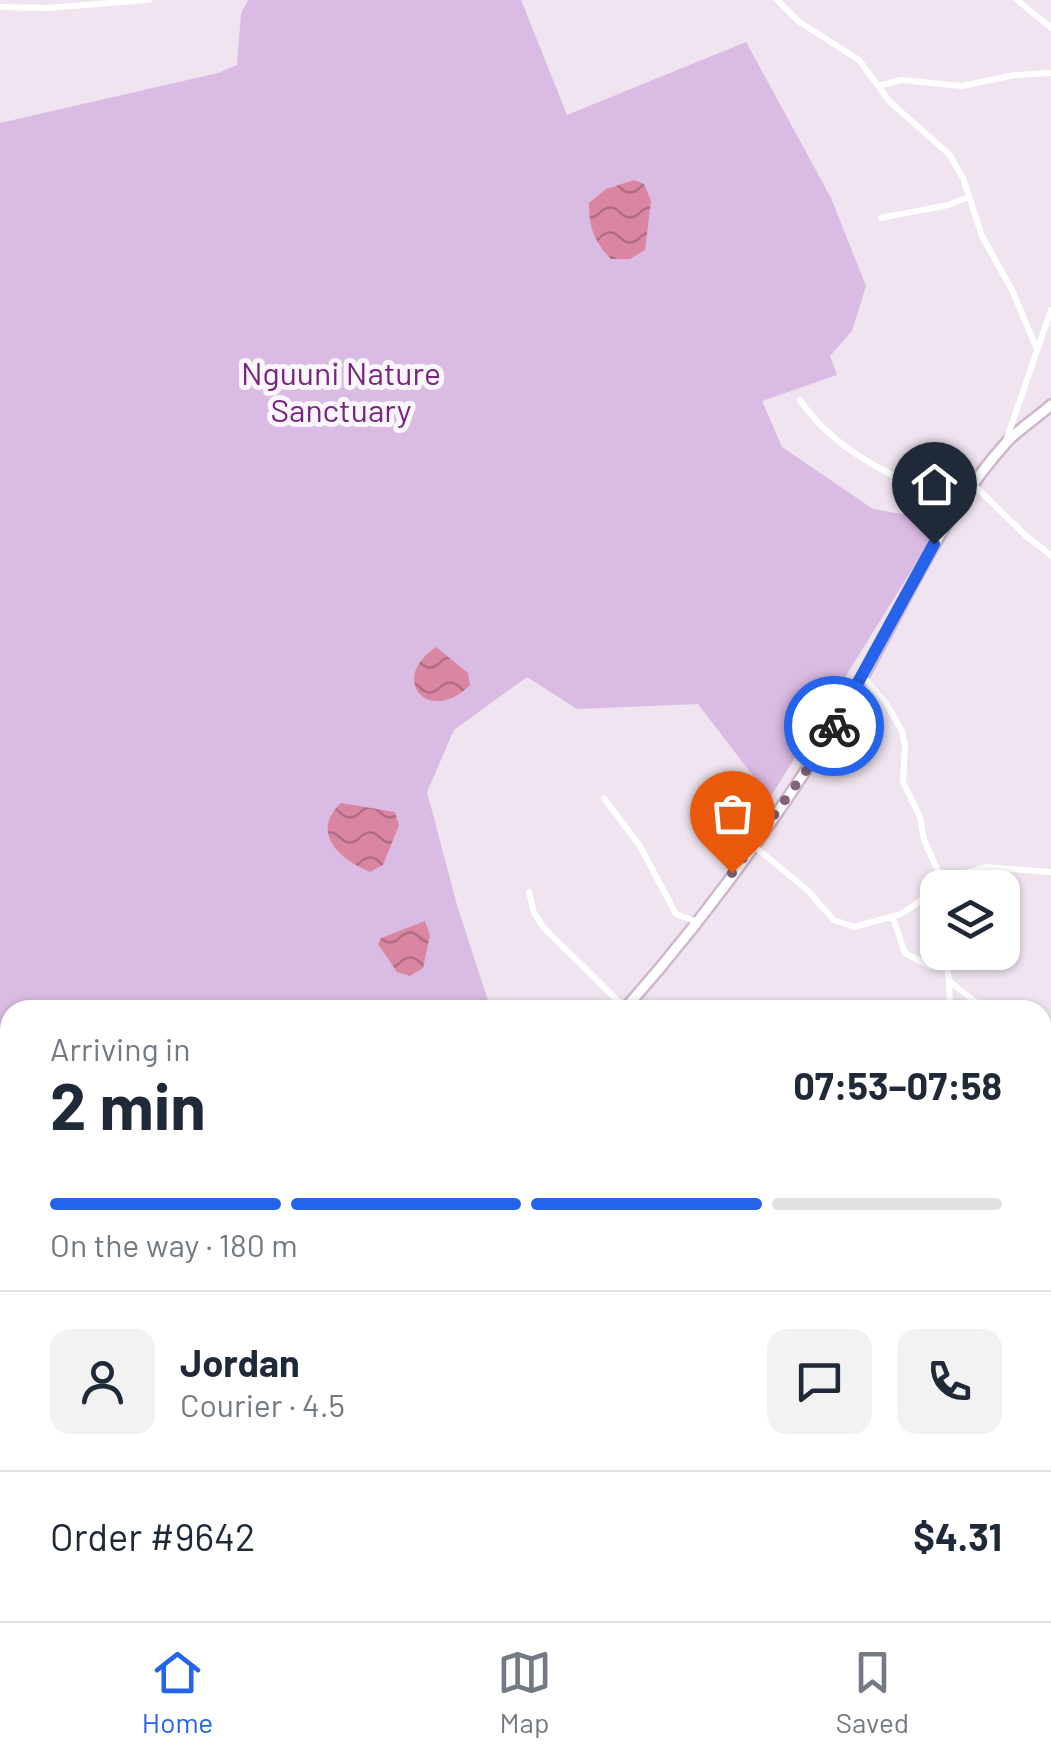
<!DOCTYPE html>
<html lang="en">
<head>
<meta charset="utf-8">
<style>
  :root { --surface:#fff; --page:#f2f2f3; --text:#1f2937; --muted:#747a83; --line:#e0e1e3; --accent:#2563eb }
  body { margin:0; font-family:Barlow,sans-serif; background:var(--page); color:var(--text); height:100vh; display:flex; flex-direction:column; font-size:38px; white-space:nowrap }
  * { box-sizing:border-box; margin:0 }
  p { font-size:32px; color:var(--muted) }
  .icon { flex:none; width:55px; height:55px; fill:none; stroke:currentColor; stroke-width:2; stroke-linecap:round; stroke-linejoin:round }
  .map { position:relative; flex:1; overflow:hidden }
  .drawer { position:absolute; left:0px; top:1000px; width:1052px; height:622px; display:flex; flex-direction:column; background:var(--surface); border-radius:30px 30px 0 0; box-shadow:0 2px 8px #0004 }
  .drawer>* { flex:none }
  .buttons { position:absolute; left:920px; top:870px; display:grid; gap:20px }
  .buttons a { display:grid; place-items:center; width:100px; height:100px; border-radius:20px; background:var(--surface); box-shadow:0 2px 8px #0004; font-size:50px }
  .pin { position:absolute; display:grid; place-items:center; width:85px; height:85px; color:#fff; margin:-102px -42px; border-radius:50% 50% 50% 0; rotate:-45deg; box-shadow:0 0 10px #0007 }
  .pin .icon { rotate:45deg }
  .courier { position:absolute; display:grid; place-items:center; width:100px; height:100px; margin:-50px; border:8px solid #2563eb; border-radius:50%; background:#fff; color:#222; box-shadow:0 2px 12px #0007 }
  .summary em { font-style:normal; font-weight:700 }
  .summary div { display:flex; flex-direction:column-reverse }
  .summary { display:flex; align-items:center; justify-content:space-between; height:170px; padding:0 50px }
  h1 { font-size:65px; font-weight:700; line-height:75px }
  .bar { display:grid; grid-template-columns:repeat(4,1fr); gap:15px 10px; align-content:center; height:120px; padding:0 50px }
  .bar i { height:12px; border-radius:8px; background:var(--line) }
  .bar .active { background:var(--accent) }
  .bar p { grid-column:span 4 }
  .line { display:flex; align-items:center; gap:25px; padding:0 50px; border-top:2px solid var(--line) }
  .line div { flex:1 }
  .round { display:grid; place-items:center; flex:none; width:105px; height:105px; border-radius:20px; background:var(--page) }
  .tabs { display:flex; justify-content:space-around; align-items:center; height:140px; border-top:2px solid var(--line); background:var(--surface); font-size:28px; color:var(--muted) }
  .tabs a { display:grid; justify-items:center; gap:5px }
  .tabs .active { color:var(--accent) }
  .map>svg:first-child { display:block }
  .green { fill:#dabbe3 }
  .water { fill:url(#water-waves) }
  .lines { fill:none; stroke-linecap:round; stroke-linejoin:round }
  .secondary-casing { stroke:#d1b6cd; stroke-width:14 }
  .street { stroke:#fff; stroke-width:6 }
  .secondary { stroke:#fff; stroke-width:9 }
  .done { stroke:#80657a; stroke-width:10; stroke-dasharray:0 18 }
  .route { stroke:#2563eb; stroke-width:12 }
  .labels { text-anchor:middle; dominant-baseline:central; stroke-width:10; stroke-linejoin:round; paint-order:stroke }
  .park-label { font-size:32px; fill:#772580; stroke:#fbf6fb }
</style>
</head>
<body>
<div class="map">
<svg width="1051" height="1621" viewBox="0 0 1051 1621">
  <defs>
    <pattern id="water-waves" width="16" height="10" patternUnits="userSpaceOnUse" patternTransform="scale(2.5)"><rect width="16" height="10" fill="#da86a2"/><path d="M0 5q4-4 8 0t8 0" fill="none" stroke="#b26d85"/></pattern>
  </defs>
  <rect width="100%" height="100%" fill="#efe4ef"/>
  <!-- green -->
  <path class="green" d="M 248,0 L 521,0 L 567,115 L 746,42 L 831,198 L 866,286 L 852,331 L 830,356 L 837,375 L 762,401 L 782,447 L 873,509 L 942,521 L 770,798 L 698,704 L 577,709 L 527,677 L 454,730 L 427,792 L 457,905 L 491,1010 L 10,1010 L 10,1246 L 0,1247 L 0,123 L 218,73 L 237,65 L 241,14 Z"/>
  <!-- water -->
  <path class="water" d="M 634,180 L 644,184 L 651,201 L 645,250 L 630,259 L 611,259 C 594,241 589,228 589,203 L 606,189 Z
    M 436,647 L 468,673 L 470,685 C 430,726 387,680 436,647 Z
    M 341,803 L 395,812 L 399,825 L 383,865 L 370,872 C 341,860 309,833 341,803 Z
    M 425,921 L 430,935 L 423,968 L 410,976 L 397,972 L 378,944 L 381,938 Z"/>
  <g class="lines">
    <!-- secondary casing -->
    <g class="secondary-casing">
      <path id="secondary" d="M 624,1010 C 707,916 783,811 848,703 C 899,617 937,520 1005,444 C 1017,430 1037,418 1051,405
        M 0,1265 L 10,1265"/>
    </g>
    <!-- street -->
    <path class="street" d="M 777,0 L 798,21 L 859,60 L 890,102 L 949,154 L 963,178 L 982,236 L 1012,290 L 1036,347
      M 1017,0 L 1051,28
      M 0,7 L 45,8 L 149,0
      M 878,86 L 901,80 L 962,86 L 1015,75 L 1051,73
      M 881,218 L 948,205 L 969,197
      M 800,400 C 837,455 901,480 959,505
      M 1007,438 L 1051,310
      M 973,484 L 1025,535 L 1051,555
      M 863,676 L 886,703 L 902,731 L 905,746 L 903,782 L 920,817 L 924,840 L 938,871 L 939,888
      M 604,798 L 640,846 L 676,914 L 695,921
      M 754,846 L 806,889 L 834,920 L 854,927 L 901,914 L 938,889
      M 939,882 L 985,867 L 1051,872
      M 529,892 L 534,913 L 544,928 L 625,1008
      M 938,894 L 938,897
      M 893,918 L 905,953 L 929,966 L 947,968
      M 945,952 L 949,981 L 986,1010
      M 949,981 L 950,1010
      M 1042,1043 L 1051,1047
      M 1042,1160 L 1051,1174
      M 1042,1252 L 1051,1259
      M 1042,1387 L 1051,1395
      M 1042,1408 L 1051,1407
      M 1042,1598 L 1051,1595
      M 0,1611 L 7,1621
      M 259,1612 L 262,1621
      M 651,1612 L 659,1621
      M 314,1621 L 314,1612
      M 459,1621 L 461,1612
      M 697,1621 L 708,1612
      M 933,1621 L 968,1612"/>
    <!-- secondary -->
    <use href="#secondary" class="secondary"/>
  </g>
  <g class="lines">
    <!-- done -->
    <path class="done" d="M 732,873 L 806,771 L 834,726"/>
    <!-- route -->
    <path class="route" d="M 834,726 L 934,544"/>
  </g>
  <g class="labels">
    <!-- park labels -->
    <g class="park-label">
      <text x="341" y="372">Nguuni Nature<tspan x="341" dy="37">Sanctuary</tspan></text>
    </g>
  </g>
</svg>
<div class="buttons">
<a><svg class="icon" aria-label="layers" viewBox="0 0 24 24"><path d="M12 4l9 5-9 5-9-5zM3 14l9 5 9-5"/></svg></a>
</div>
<div class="pin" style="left:732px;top:873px;background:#ea580c"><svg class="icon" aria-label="bag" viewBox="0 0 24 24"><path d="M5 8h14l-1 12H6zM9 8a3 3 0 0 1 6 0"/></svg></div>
<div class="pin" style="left:934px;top:544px;background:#1f2937"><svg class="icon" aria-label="home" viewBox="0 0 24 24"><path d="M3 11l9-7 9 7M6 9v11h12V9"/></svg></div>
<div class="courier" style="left:834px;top:726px"><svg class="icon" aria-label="bike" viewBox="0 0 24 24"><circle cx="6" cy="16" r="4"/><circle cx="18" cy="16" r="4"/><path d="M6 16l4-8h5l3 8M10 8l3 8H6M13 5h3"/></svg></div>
<section class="drawer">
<div class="summary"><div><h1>2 min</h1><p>Arriving in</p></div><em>07:53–07:58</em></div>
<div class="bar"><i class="active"></i><i class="active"></i><i class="active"></i><i></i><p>On the way · 180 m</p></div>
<div class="line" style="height:180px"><a class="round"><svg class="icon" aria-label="person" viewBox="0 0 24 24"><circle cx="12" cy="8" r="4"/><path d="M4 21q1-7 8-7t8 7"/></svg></a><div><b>Jordan</b><p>Courier · 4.5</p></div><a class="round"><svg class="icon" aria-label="chat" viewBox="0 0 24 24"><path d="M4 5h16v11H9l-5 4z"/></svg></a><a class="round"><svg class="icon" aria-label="phone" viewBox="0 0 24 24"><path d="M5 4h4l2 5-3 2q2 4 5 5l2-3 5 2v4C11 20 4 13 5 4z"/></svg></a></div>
<div class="line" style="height:130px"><div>Order #9642</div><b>$4.31</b></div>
</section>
</div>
<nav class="tabs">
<a class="active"><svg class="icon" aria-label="home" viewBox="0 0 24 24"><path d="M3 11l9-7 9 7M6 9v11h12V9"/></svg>Home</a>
<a><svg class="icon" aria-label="map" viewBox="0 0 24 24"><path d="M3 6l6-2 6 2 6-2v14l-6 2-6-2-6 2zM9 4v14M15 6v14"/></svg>Map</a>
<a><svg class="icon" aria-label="saved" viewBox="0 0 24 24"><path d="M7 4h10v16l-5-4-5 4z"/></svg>Saved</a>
</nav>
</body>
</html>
